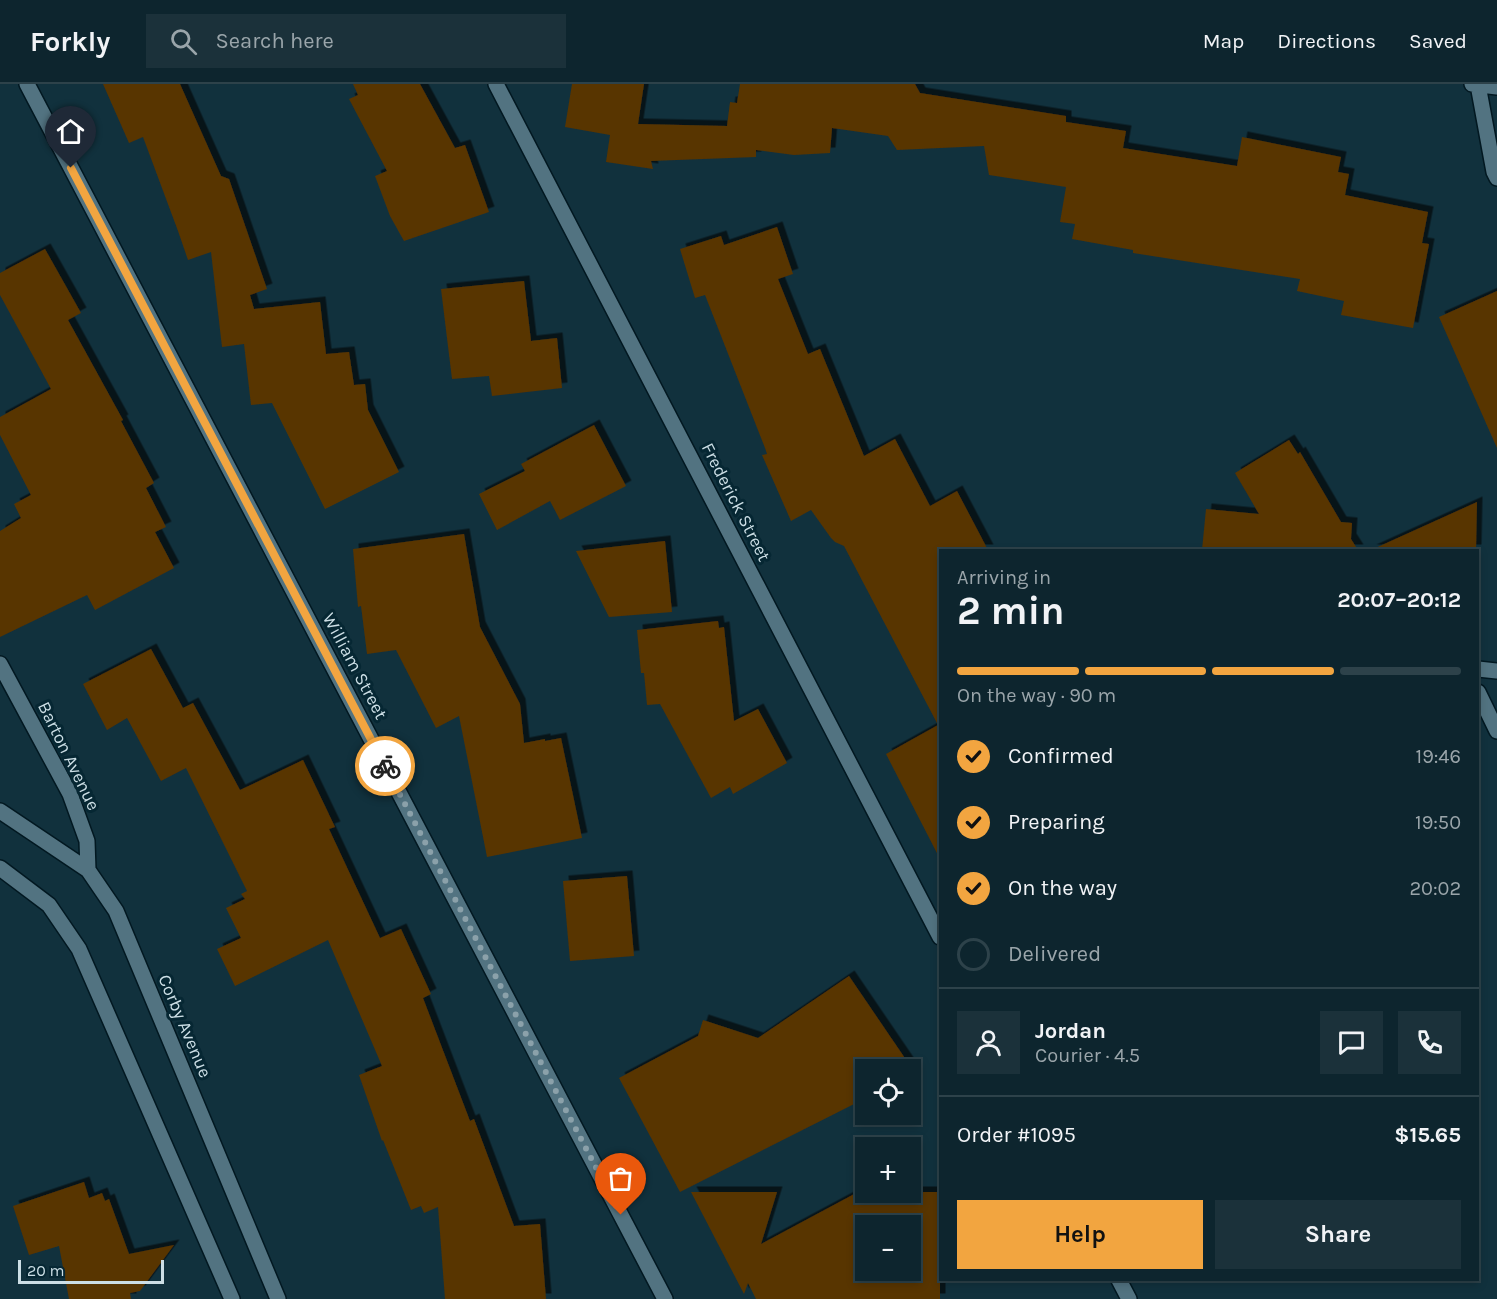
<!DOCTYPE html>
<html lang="en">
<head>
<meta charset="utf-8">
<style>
  :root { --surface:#0d252e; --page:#1b313a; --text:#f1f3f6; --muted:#9aa5aa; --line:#2d424a; --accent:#f2a540 }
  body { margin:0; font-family:Karla,sans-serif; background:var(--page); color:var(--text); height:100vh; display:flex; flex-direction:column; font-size:22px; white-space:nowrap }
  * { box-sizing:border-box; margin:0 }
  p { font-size:20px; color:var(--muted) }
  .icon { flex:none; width:33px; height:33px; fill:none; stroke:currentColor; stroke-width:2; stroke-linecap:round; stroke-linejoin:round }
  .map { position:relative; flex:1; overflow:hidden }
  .panel { position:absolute; left:939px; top:465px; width:540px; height:732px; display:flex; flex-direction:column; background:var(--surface); border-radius:0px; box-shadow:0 3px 9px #0003,0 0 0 2px var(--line) }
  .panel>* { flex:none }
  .buttons { position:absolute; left:855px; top:975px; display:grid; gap:12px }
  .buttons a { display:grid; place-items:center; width:66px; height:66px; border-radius:0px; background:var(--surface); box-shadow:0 3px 9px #0003,0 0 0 2px var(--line); font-size:30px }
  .scale { position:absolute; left:18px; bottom:15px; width:146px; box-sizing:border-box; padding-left:6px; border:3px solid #ccdee5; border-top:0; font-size:16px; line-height:21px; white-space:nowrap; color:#ccdee5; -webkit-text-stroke:4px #062733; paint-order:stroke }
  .pin { position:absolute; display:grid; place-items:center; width:51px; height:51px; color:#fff; margin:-62px -26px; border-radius:50% 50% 50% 0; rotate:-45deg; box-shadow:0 0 6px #0007 }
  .pin .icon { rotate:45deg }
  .courier { position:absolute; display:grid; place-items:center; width:60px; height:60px; margin:-30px; border:4px solid #f2a540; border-radius:50%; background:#fff; color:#222; box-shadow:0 2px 8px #0007 }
  .summary em { font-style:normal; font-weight:700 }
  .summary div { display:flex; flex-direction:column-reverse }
  .summary { display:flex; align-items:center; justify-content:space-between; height:102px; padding:0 18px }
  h1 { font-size:39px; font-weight:700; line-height:45px }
  .bar { display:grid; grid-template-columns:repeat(4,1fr); gap:9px 6px; align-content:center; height:72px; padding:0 18px }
  .bar i { height:8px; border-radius:4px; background:var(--line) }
  .bar .active { background:var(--accent) }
  .bar p { grid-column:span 4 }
  .line { display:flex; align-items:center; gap:15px; padding:0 18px; border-top:2px solid var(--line) }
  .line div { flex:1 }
  .round { display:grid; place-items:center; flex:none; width:63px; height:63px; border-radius:0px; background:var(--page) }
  ol { padding:0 18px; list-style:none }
  li { display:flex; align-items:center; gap:18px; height:66px }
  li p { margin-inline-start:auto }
  li .icon { padding:6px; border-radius:50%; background:var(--accent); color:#111; stroke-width:4 }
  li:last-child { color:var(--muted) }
  li i { width:33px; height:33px; border:3px solid var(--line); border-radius:50% }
  .action { display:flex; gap:12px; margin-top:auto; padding:12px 18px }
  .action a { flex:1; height:69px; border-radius:0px; background:var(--accent); color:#111; font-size:24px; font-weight:700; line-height:69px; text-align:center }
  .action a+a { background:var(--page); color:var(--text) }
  header { display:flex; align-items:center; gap:36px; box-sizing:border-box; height:84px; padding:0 30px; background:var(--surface); border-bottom:2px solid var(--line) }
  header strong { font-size:28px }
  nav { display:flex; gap:33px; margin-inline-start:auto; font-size:21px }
  .search { width:420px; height:54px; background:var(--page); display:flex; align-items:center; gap:15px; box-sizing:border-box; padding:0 21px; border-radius:0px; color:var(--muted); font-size:22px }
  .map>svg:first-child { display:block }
  .building { fill:#583400; fill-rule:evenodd; filter:url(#shadow) }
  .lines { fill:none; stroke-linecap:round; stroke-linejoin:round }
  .minor-casing { stroke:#021821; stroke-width:18 }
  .minor { stroke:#527381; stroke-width:15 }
  .done { stroke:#8ba1aa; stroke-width:6; stroke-dasharray:0 10.8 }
  .route { stroke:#f2a540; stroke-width:8 }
  .labels { text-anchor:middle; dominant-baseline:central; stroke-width:6; stroke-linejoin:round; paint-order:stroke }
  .street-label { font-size:18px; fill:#ccdee5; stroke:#062733 }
</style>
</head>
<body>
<header>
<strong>Forkly</strong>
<div class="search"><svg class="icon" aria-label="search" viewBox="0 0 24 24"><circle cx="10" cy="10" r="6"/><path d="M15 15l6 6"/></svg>Search here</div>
<nav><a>Map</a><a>Directions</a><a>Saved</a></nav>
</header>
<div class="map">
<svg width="1497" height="1215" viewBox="0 0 1497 1215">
  <defs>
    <filter id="shadow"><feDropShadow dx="5.5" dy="-5.5" stdDeviation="0" flood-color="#0009"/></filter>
  </defs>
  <rect width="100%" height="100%" fill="#11313d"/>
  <!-- building -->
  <path class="building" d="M 103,0 L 180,0 L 221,92 L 229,95 L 267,205 L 250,211 L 254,225 L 320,218 L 326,270 L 349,268 L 354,301 L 365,300 L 368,326 L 399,388 L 325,425 L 272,319 L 251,321 L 244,260 L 222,263 L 211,168 L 188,176 L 178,147 L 143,53 L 129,59 Z
    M 353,0 L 420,0 L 455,64 L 465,61 L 489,128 L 404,157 L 390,132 L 375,92 L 387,87 L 349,15 L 358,11 Z
    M 572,0 L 644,0 L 638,40 L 727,42 L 730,18 L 737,19 L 740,0 L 915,0 L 920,9 L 1066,32 L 1066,38 L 1126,47 L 1123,64 L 1237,82 L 1242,53 L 1341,73 L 1338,88 L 1349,90 L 1345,111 L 1428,128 L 1422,159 L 1429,160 L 1413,244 L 1341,231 L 1344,217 L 1297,207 L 1300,195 L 1133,169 L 1133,166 L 1072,155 L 1075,140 L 1060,138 L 1066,103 L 989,91 L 984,62 L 897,66 L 888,52 L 832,44 L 830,69 L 794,71 L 756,66 L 756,73 L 651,77 L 653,85 L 606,78 L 610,51 L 565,43 Z
    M 777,143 L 793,190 L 778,195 L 808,270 L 820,265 L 864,372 L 895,355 L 930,422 L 957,407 L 988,466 L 940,466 L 940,775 L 886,670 L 938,641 L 844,462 L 835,458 L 831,454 L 811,426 L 791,437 L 762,371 L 767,370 L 765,364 L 705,211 L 695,214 L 680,165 L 721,152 L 724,161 Z
    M 45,165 L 81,229 L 68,236 L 123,336 L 121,337 L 154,399 L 146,404 L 166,443 L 155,448 L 174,484 L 95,526 L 87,511 L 0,553 L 0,447 L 21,434 L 14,420 L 31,411 L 0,351 L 0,333 L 51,305 L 0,211 L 0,189 Z
    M 524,197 L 531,257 L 557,254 L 562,304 L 492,312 L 489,292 L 452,295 L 441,205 Z
    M 1497,207 L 1497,364 L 1439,233 Z
    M 594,341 L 626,402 L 560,436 L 550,417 L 497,446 L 479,410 L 525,387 L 521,380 Z
    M 1289,356 L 1298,370 L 1300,368 L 1341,438 L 1352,439 L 1351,455 L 1358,466 L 1202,466 L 1206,425 L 1259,430 L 1235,389 Z
    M 1477,418 L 1476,466 L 1371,466 Z
    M 464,450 L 480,543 L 520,620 L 524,659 L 545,655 L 545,657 L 561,654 L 582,754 L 487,773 L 459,632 L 436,644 L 396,566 L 367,570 L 361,522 L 358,523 L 353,465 Z
    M 665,457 L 672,528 L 609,533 L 576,467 Z
    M 718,537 L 719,544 L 724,543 L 734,637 L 758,625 L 787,679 L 733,710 L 730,703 L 711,714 L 660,620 L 647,621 L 644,589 L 641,589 L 637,546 Z
    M 151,565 L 183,624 L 193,619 L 240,706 L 303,676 L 335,743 L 329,745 L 380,854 L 401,845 L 431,910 L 423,914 L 470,1037 L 474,1035 L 514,1142 L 540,1140 L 546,1215 L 445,1215 L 438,1123 L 424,1129 L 421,1122 L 411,1126 L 383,1056 L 382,1057 L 359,991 L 382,982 L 328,856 L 235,902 L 217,865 L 241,854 L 226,824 L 245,815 L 241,810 L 247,807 L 186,684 L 161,697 L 127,634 L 107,646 L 83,600 Z
    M 627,792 L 634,872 L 570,877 L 563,797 Z
    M 849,892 L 913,986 L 866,986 L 866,1014 L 680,1108 L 619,994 L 698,952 L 703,936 L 758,954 Z
    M 84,1098 L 89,1114 L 102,1109 L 105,1117 L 109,1115 L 129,1170 L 174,1161 L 140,1207 L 130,1209 L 131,1215 L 69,1215 L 59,1162 L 29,1171 L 13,1122 Z
    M 691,1108 L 777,1108 L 761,1160 L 858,1108 L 940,1108 L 940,1215 L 756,1215 L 748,1199 L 744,1210 ZM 866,1142 L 910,1142 L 910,1186 L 866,1186 Z"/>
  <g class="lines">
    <!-- minor casing -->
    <g class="minor-casing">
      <path id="minor" d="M 27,0 L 665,1215
        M 496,0 L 940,853
        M 1472,0 L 1497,3
        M 1478,1 L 1494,88 L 1497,94
        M 0,580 L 70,710 L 87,757 L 88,786
        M 1478,585 L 1497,587
        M 1478,608 L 1497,647
        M 0,727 L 88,786 L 116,827 L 278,1215
        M 0,784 L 49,821 L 79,865 L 232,1215
        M 1119,1196 L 1129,1215"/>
    </g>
    <!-- minor -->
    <use href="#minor" class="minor"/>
  </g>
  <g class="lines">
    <!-- done -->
    <path class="done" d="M 385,682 L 621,1131"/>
    <!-- route -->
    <path class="route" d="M 71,84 L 385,682"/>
  </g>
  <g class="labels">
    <!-- street labels -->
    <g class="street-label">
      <text transform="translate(736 418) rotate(63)">Frederick Street</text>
      <text transform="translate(355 582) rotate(62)">William Street</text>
      <text transform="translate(69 672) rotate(64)">Barton Avenue</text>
      <text transform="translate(185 942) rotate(67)">Corby Avenue</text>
    </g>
  </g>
</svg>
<div class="buttons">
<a><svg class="icon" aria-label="locate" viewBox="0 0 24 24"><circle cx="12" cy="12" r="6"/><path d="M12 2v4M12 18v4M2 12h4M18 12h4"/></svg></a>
<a>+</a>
<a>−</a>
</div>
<div class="scale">20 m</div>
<div class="pin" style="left:621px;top:1131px;background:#ea580c"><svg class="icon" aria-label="bag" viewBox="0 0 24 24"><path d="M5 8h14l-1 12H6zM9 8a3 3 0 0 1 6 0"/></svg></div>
<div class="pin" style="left:71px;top:84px;background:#1f2937"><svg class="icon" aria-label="home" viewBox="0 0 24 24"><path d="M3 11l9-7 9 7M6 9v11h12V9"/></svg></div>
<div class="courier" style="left:385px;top:682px"><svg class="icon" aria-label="bike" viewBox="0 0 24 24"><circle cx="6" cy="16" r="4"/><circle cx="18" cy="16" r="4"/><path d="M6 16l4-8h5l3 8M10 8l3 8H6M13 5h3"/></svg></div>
<section class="panel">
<div class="summary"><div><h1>2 min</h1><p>Arriving in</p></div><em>20:07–20:12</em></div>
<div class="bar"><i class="active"></i><i class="active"></i><i class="active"></i><i></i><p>On the way · 90 m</p></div>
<ol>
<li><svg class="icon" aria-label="check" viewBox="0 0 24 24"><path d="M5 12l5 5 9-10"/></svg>Confirmed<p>19:46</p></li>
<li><svg class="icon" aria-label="check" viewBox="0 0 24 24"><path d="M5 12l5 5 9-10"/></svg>Preparing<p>19:50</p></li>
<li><svg class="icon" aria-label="check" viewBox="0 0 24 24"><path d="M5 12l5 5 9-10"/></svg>On the way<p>20:02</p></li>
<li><i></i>Delivered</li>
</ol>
<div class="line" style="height:108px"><a class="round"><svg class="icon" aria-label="person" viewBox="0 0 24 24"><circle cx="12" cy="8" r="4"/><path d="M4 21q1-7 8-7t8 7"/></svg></a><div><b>Jordan</b><p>Courier · 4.5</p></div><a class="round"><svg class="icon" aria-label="chat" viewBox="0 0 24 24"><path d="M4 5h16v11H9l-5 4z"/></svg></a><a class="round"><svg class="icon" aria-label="phone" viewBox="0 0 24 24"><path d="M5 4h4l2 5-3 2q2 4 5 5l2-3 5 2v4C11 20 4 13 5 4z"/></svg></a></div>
<div class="line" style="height:78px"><div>Order #1095</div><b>$15.65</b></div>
<div class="action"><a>Help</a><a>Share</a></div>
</section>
</div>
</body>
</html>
